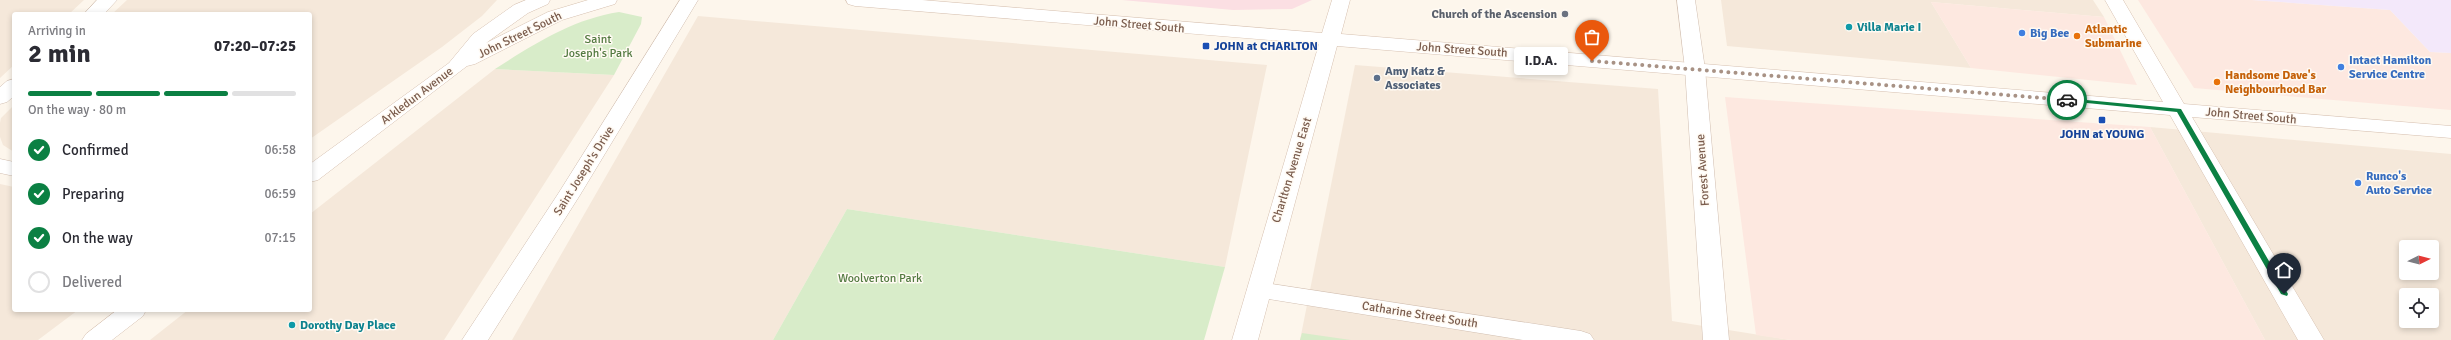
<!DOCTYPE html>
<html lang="en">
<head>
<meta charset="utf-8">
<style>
  :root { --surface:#fff; --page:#f2f2f3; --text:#2b2b33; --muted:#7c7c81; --line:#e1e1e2; --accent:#0b8043 }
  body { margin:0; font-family:Signika,sans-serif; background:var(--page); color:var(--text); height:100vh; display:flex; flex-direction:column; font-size:15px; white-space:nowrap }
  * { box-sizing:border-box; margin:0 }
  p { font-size:13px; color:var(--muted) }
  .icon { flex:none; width:22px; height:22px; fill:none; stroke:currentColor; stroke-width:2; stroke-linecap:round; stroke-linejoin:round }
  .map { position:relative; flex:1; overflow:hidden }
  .panel { position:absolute; left:12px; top:12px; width:300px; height:300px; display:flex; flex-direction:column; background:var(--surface); border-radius:4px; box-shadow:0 2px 6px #0003 }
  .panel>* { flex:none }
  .needle { width:26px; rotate:84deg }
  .controls { position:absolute; left:2399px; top:240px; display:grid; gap:8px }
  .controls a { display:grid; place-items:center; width:40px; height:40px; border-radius:4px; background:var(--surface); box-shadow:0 2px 6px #0003; font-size:20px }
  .pin { position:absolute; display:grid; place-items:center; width:34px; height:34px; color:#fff; margin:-41px -17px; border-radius:50% 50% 50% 0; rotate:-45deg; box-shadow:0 0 4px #0007 }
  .pin .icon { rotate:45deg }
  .courier { position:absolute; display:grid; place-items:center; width:40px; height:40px; margin:-20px; border:3px solid #0b8043; border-radius:50%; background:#fff; color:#222; box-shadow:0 1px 5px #0007 }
  .bubble { position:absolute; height:28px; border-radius:4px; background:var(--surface); box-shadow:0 2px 6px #0003; font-size:13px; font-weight:700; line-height:28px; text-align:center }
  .head em { font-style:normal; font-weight:700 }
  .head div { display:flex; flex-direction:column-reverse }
  .head { display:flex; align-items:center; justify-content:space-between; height:68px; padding:0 16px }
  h1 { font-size:26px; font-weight:700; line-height:30px }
  .bar { display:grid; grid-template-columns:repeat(4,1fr); gap:6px 4px; align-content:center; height:48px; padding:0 16px }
  .bar i { height:5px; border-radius:3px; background:var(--line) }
  .bar .current { background:var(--accent) }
  .bar p { grid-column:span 4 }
  ol { padding:0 16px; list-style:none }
  li { display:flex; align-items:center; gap:12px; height:44px }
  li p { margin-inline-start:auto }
  li .icon { padding:4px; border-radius:50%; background:var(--accent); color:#fff; stroke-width:4 }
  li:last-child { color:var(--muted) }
  li i { width:22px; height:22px; border:2px solid var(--line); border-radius:50% }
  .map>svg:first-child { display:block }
  .residential { fill:#f5e8da; fill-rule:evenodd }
  .commercial { fill:#fde8e0 }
  .education { fill:#f3e8fa }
  .medical { fill:#fbdfe3 }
  .green { fill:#d8ecc9 }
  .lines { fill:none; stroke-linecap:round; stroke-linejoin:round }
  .street-casing { stroke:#d1beb0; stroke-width:1 }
  .secondary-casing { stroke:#d6c0b0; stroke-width:1 }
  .street { fill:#fff; fill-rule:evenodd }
  .secondary { fill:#fff; fill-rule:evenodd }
  .route { fill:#0b8043 }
  .done { stroke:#a89285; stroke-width:4; stroke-dasharray:0 7.2 }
  .worship-dot { fill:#6b7280; stroke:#fffaf3; stroke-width:1.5 }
  .culture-dot { fill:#0f9aa8; stroke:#fffaf3; stroke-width:1.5 }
  .shop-dot { fill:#3f7fe0; stroke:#fffaf3; stroke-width:1.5 }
  .food-dot { fill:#e8710a; stroke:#fffaf3; stroke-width:1.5 }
  .transit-dot { fill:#1a4fb4; stroke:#fffaf3; stroke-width:1.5 }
  .service-dot { fill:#5c6f8a; stroke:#fffaf3; stroke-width:1.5 }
  .labels { text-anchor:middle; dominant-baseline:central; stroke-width:3; stroke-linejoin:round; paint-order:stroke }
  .worship-label { font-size:12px; font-weight:bold; fill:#5b616d; stroke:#fffaf3; text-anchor:end }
  .street-label { font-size:12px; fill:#7a5c4d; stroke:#fffaf3 }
  .culture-label { font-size:12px; font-weight:bold; fill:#0d838f; stroke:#fffaf3; text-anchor:start }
  .food-label { font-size:12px; font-weight:bold; fill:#c56008; stroke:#fffaf3; text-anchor:start }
  .shop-label { font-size:12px; font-weight:bold; fill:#366cbe; stroke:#fffaf3; text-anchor:start }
  .park-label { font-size:12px; fill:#537a41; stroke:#fffaf3 }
  .transit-label { font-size:12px; font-weight:bold; fill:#164399; stroke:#fffaf3; text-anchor:start }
  .service-label { font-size:12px; font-weight:bold; fill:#4e5e75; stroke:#fffaf3; text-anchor:start }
</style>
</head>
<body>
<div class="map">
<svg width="2451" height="340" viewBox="0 0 2451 340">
  <rect width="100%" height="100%" fill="#fdf6ec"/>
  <!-- residential -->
  <path class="residential" d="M 0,0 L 84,0 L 69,14 L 14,14 L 14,65 L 0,78 Z
    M 127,0 L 497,0 L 482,16 L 442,47 L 310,139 L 310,14 L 112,14 Z
    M 1721,0 L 2093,0 L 2104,17 L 1931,2 L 1971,68 L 1727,46 Z
    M 698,16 L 1267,65 L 1225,267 L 847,209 L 773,340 L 512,340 Z
    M 1355,65 L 1658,89 L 1672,321 L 1791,340 L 1300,340 Z
    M 495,69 L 614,75 L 444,340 L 150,340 L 188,310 L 310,310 L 310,214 Z
    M 14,105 L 14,152 L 3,145 L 0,137 L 0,123 L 1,118 Z
    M 2150,127 L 2451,154 L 2451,340 L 2265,340 ZM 2406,247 L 2432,247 L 2432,273 L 2406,273 ZM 2406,295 L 2432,295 L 2432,321 L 2406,321 Z
    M 0,184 L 14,187 L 14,310 L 78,310 L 38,340 L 0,340 Z"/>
  <!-- commercial -->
  <path class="commercial" d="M 2138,0 L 2252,0 L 2390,10 L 2430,52 L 2451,53 L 2451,110 L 2194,88 Z
    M 1931,2 L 2104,17 L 2137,85 L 1971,68 Z
    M 1725,97 L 2150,127 L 2265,340 L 1791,340 L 1756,335 Z"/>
  <!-- education -->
  <path class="education" d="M 2252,0 L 2451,0 L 2451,53 L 2430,52 L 2390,10 Z"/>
  <!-- medical -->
  <path class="medical" d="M 1122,0 L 1312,0 L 1292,9 L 1233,10 Z"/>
  <!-- green -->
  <path class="green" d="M 619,12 L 642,17 L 641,24 L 614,75 L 495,69 C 534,44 573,19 619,12 Z
    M 847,209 L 1225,267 L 1204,340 L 773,340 Z
    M 1302,333 L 1351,340 L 1300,340 Z"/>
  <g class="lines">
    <!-- street casing -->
    <g class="street-casing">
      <path id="street" d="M 97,0 L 117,0 L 104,14 L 84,14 Z
        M 680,0 L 698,0 L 580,195 L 488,340 L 462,340 L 558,194 Z
        M 1677,0 L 1695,0 L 1705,69 L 1729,340 L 1703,340 L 1685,69 Z
        M 14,79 L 14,96 L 7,102 L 0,104 L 0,87 L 7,81 Z
        M 0,159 L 14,162 L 14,176 L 0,173 Z
        M 1259,282 L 1581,331 L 1590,334 L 1594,340 L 1523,340 L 1250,296 L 1247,290 L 1250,284 Z"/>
    </g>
    <!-- secondary casing -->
    <g class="secondary-casing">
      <path id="secondary" d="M 526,0 L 550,0 L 548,4 L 528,13 L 486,43 L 548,12 L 588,0 L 617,0 L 615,4 L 562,20 L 475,64 L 467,66 L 318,180 L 310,182 L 310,164 L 449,63 L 473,34 L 514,5 Z
        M 846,0 L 922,0 L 1322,33 L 1332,0 L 1350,0 L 1341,34 L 2163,102 L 2105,0 L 2123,0 L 2184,104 L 2451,126 L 2451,138 L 2192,117 L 2324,340 L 2298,340 L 2170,115 L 1337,46 L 1258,340 L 1232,340 L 1319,44 L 855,6 L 848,4 Z
        M 117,310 L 146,310 L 143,316 L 112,340 L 82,340 L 86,334 Z"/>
    </g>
    <!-- street -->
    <use href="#street" class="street"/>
    <!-- secondary -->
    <use href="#secondary" class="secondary"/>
  </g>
  <!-- route -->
  <path class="route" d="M 2065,98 L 2181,109 L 2288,294 L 2287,296 L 2281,294 L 2177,112 L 2067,101 Z"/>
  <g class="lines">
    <!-- done -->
    <path class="done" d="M 1592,61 L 2067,100"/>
  </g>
  <!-- markers -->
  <circle class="worship-dot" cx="1565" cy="14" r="4"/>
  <g class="culture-dot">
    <circle cx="1849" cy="27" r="4"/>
    <circle cx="292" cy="325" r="4"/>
  </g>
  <g class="shop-dot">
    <circle cx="2022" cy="33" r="4"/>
    <circle cx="2341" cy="67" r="4"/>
    <circle cx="2358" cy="183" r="4"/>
  </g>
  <g class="food-dot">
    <circle cx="2077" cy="36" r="4"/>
    <circle cx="2217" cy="82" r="4"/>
  </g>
  <g class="transit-dot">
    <rect x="1202" y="42" width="8" height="8" rx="2"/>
    <rect x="2098" y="116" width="8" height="8" rx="2"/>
  </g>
  <circle class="service-dot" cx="1377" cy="78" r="4"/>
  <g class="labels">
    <!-- worship labels -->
    <g class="worship-label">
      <text x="1557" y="14">Church of the Ascension</text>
    </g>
    <!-- street labels -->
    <g class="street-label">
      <text transform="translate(1139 25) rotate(5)">John Street South</text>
      <text transform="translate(520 35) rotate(-26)">John Street South</text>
      <text transform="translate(1462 50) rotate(4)">John Street South</text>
      <text transform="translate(417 96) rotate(-37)">Arkledun Avenue</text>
      <text transform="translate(2251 116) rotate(5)">John Street South</text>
      <text transform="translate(1292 170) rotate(-73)">Charlton Avenue East</text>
      <text transform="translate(1703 170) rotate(-94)">Forest Avenue</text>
      <text transform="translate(584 171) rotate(-58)">Saint Joseph's Drive</text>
      <text transform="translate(1420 315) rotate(9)">Catharine Street South</text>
    </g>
    <!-- culture labels -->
    <g class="culture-label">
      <text x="1857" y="27">Villa Marie I</text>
      <text x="300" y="325">Dorothy Day Place</text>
    </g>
    <!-- food labels -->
    <g class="food-label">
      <text x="2085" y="29">Atlantic<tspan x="2085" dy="14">Submarine</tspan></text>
      <text x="2225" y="75">Handsome Dave's<tspan x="2225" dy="14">Neighbourhood Bar</tspan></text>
    </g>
    <!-- shop labels -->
    <g class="shop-label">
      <text x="2030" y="33">Big Bee</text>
      <text x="2349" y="60">Intact Hamilton<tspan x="2349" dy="14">Service Centre</tspan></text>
      <text x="2366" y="176">Runco's<tspan x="2366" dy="14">Auto Service</tspan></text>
    </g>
    <!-- park labels -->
    <g class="park-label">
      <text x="598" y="39">Saint<tspan x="598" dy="14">Joseph's Park</tspan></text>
      <text x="880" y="278">Woolverton Park</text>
    </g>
    <!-- transit labels -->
    <g class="transit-label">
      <text x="1214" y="46">JOHN at CHARLTON</text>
      <text x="2102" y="134" text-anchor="middle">JOHN at YOUNG</text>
    </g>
    <!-- service labels -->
    <g class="service-label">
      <text x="1385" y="71">Amy Katz &amp;<tspan x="1385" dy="14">Associates</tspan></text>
    </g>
  </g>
</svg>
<div class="controls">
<a><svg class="needle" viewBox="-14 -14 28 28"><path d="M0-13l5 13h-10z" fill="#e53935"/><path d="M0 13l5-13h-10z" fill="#7c7c81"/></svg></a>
<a><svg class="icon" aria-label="locate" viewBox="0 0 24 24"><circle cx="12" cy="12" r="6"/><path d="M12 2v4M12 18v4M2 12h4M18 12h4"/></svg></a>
</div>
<div class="pin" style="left:1592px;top:61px;background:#ea580c"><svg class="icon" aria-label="bag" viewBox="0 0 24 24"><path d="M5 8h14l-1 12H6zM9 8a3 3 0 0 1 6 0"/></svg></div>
<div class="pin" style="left:2284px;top:294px;background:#1f2937"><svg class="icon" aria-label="home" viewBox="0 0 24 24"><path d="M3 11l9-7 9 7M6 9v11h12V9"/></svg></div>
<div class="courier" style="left:2067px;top:100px"><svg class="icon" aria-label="car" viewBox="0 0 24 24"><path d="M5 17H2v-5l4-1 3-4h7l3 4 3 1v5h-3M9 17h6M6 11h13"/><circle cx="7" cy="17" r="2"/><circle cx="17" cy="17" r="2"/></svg></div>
<div class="bubble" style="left:1514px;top:47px;width:54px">I.D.A.</div>
<section class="panel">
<div class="head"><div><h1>2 min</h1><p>Arriving in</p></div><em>07:20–07:25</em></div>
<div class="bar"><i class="current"></i><i class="current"></i><i class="current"></i><i></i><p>On the way · 80 m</p></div>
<ol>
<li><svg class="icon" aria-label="check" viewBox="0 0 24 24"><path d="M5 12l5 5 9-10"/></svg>Confirmed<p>06:58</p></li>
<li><svg class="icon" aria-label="check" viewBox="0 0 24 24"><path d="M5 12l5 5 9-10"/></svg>Preparing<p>06:59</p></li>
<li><svg class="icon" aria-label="check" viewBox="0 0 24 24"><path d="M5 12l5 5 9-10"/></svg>On the way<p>07:15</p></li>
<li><i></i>Delivered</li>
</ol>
</section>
</div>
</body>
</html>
